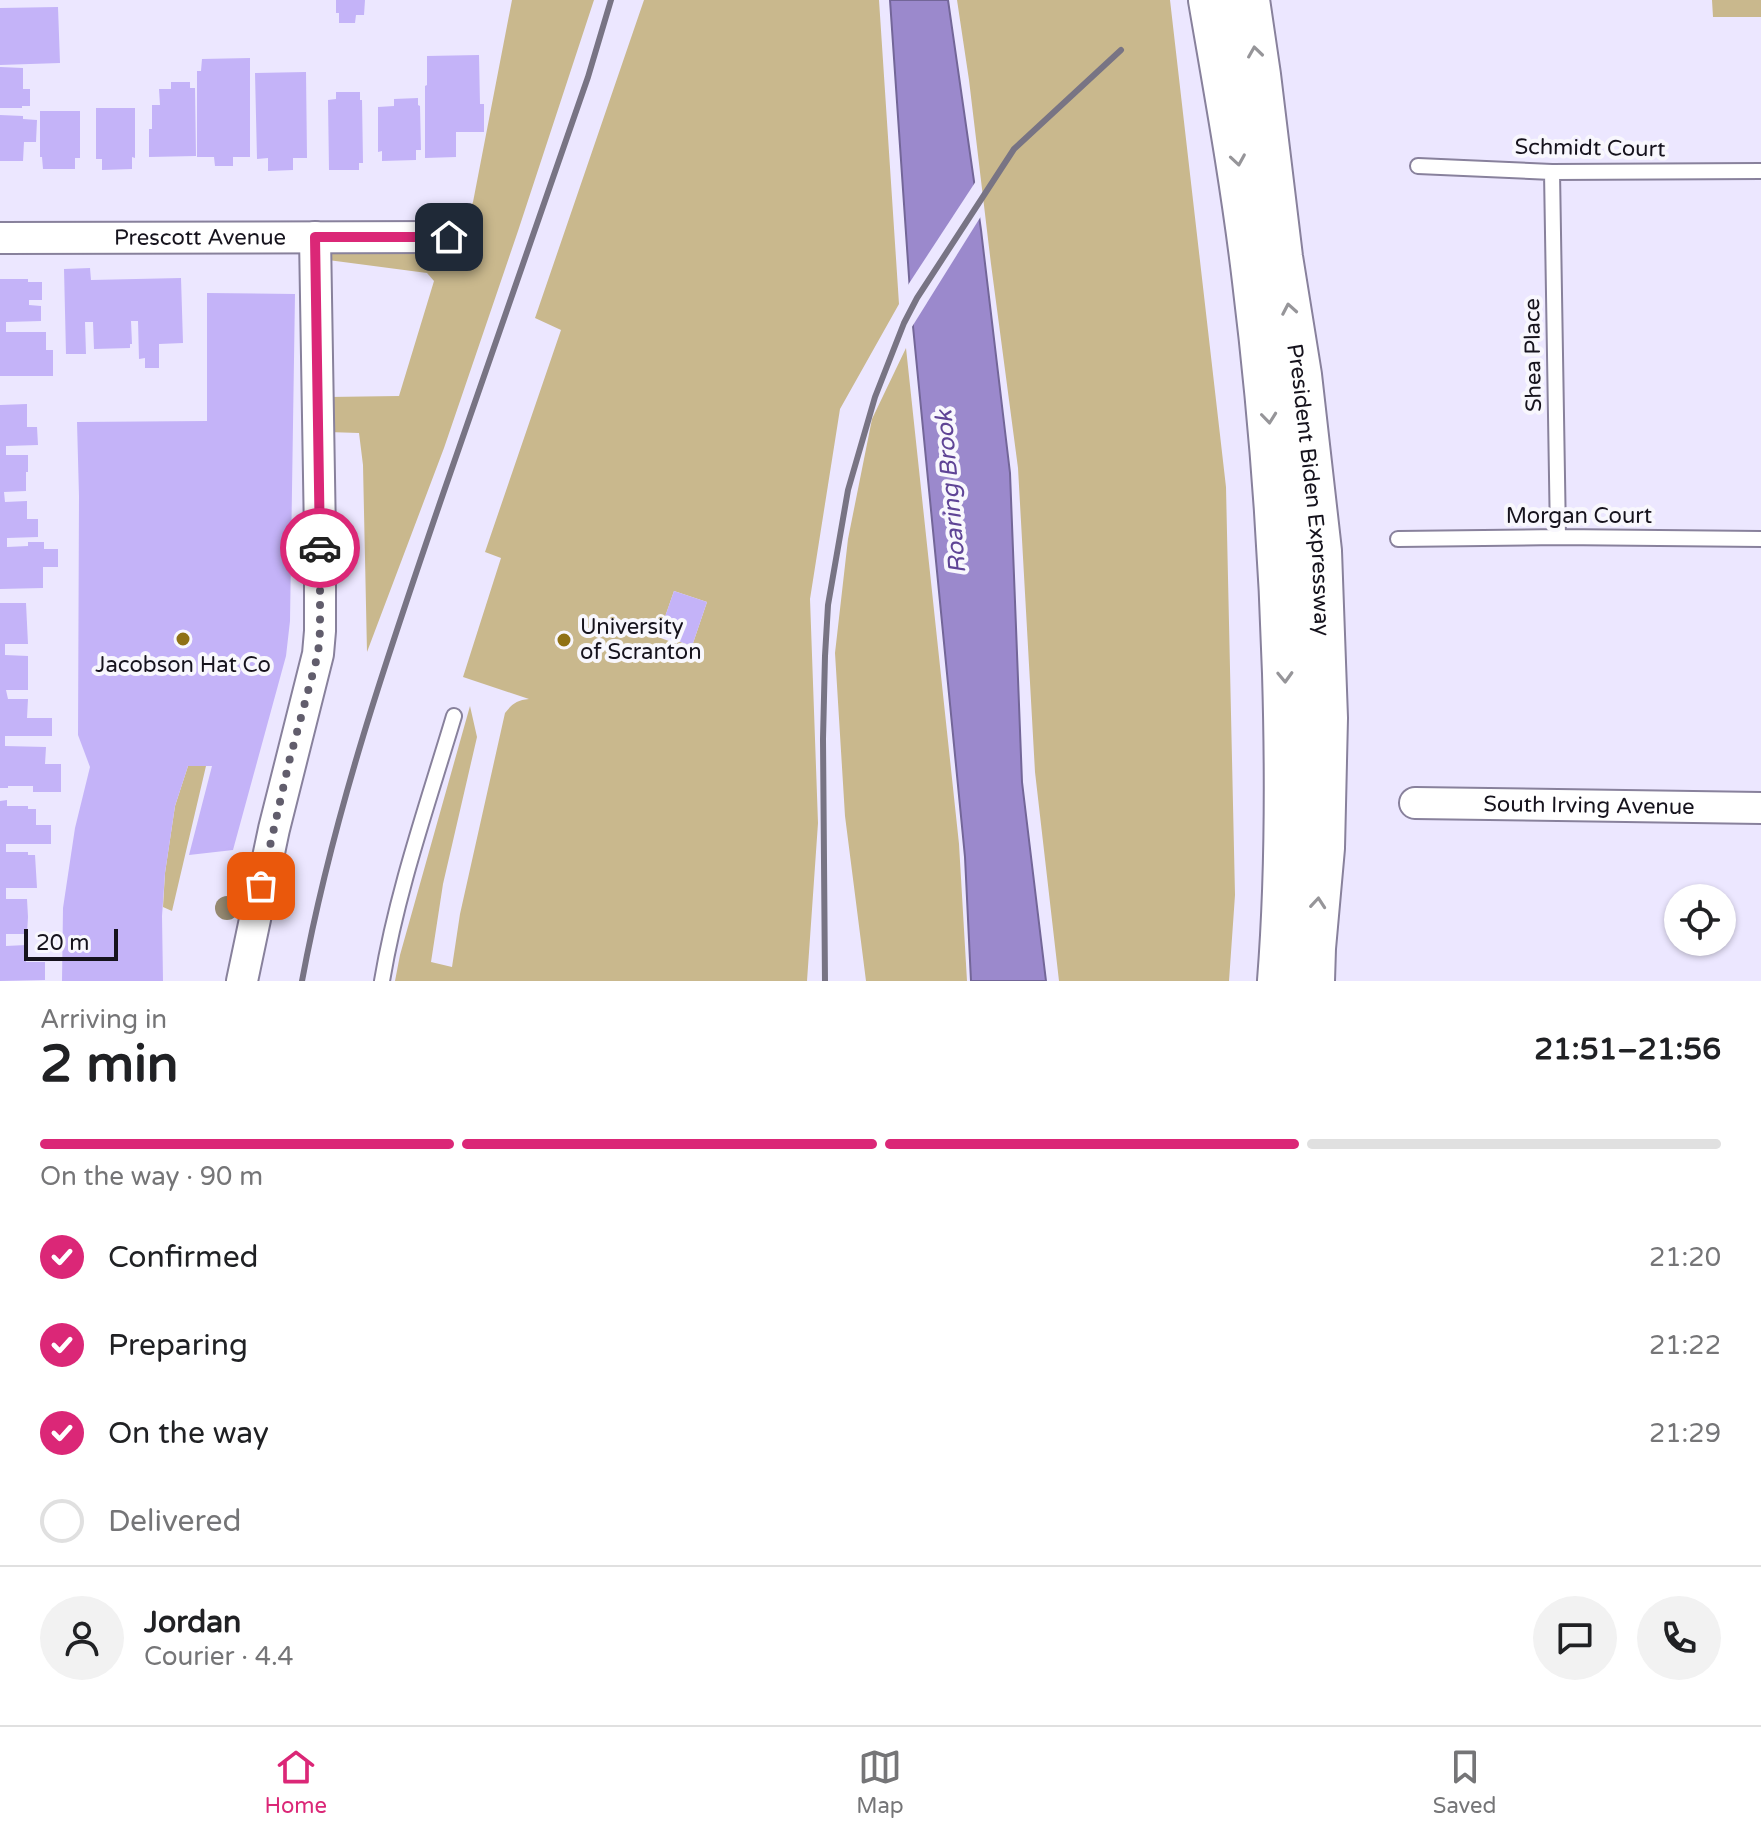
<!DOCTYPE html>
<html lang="en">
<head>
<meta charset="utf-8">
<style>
  :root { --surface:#fff; --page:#f2f2f2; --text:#202124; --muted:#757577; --line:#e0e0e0; --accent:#db2777 }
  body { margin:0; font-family:"Varela Round",sans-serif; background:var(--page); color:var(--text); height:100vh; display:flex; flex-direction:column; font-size:30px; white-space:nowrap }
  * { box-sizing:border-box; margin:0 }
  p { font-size:26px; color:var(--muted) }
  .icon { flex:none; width:44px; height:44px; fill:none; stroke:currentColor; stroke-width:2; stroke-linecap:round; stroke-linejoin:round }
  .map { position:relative; height:981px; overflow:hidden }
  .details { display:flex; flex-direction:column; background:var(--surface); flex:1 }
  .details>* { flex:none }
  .buttons { position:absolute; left:1664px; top:884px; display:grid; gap:16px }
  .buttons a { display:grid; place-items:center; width:72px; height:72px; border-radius:50%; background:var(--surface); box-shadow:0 2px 6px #0004; font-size:40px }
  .scale { position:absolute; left:24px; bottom:20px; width:94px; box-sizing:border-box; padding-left:8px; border:4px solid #16131d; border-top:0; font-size:22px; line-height:28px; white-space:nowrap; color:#16131d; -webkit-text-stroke:6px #f8f7fd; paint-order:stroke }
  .pin { position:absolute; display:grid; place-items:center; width:68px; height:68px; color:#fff; margin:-34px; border-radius:16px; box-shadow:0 4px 12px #0006 }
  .courier { position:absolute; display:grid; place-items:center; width:80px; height:80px; margin:-40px; border:6px solid #db2777; border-radius:50%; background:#fff; color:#222; box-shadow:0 2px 10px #0007 }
  .overview em { font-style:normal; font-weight:800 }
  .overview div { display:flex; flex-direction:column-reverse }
  .overview { display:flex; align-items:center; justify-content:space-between; height:136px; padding:0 40px }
  h1 { font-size:52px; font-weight:800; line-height:60px }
  .bar { display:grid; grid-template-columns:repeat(4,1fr); gap:12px 8px; align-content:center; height:96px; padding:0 40px }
  .bar i { height:10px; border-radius:6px; background:var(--line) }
  .bar .on { background:var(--accent) }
  .bar p { grid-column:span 4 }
  .line { display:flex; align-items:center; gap:20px; padding:0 40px; border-top:2px solid var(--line) }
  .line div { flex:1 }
  .round { display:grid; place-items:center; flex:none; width:84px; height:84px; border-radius:42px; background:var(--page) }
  ol { padding:0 40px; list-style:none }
  li { display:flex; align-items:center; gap:24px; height:88px }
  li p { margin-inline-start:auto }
  li .icon { padding:8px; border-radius:50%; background:var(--accent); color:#fff; stroke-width:4 }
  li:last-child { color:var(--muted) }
  li i { width:44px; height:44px; border:4px solid var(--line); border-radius:50% }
  .menu { display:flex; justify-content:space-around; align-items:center; height:112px; border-top:2px solid var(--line); background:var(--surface); font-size:22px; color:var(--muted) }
  .menu a { display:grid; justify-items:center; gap:4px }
  .menu .on { color:var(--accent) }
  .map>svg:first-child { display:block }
  .green { fill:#c9b88d; fill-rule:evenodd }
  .water { fill:#9b89cc; stroke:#736698; stroke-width:2 }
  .pier { fill:#ece7ff }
  .building { fill:#c4b3f8 }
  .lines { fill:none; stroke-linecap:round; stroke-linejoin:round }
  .lane-casing { stroke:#88819c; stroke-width:18 }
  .street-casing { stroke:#88819c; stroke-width:34 }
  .highway-casing { stroke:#88819c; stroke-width:48 }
  .lane { stroke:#fff; stroke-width:14 }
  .street { stroke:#fff; stroke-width:30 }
  .highway { stroke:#fff; stroke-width:44 }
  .rail { stroke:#787484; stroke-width:6 }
  .tree { fill:#988b73 }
  .oneway { stroke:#969599 }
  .done { stroke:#615d6c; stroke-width:8; stroke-dasharray:0 14.4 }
  .route { stroke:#db2777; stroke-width:10 }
  .poi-dot { fill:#8f7115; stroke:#f8f7fd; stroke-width:3 }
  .labels { text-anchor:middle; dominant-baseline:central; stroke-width:8; stroke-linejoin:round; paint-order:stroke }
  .street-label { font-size:22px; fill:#16131d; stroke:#f8f7fd }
  .poi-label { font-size:22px; fill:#16131d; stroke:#f8f7fd; text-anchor:start }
  .water-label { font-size:24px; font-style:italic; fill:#5f4496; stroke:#f8f7fd }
</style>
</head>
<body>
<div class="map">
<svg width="1761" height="981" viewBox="0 0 1761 981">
  <rect width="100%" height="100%" fill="#ece7ff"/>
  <!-- green -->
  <path class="green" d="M 512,0 L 594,0 L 518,231 L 444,448 L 367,652 L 363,465 L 359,433 L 328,432 L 328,397 L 399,396 L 434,281 L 427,273 L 328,260 L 327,253 L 449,252 L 473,202 Z
    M 644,0 L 879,0 L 899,304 L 840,409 L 810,599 L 818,823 L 807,981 L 395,981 L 400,955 L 470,706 L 477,737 L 443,884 L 431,962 L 452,967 L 460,914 L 505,713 C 512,704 517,700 529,699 L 463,677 L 501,558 L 485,552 L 561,330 L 535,318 ZM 674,591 L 707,602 L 692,646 L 677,641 L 677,644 L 658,637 Z
    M 957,0 L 1170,0 L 1226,487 L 1235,895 L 1229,981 L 1059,981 L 1035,772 L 1018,468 L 991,264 L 969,80 Z
    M 1712,0 L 1761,0 L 1761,17 L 1713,17 Z
    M 906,348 L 959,844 L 967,981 L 866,981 L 845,816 L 835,653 L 848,539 L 872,419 Z
    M 188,766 L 206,766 L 172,911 L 163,907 L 165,873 L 175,806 Z"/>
  <!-- water -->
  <path class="water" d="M 890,0 L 948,0 L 981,230 L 1010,473 L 1022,782 L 1046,981 L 971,981 L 965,857 L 911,306 Z"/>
  <!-- pier -->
  <path class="pier" d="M 978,178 L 983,213 L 910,330 L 906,288 Z"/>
  <!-- building -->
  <path class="building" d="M 336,0 L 365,0 L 364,15 L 356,15 L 355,23 L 339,23 L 339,13 L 336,13 Z
    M 58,7 L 60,63 L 0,65 L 0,8 Z
    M 479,55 L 480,104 L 484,104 L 484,132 L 456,132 L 456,157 L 425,158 L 425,86 L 427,85 L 427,56 Z
    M 250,58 L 250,157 L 233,157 L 233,166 L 215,166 L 214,157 L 197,157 L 197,71 L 201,71 L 202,59 Z
    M 0,67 L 23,68 L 23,89 L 30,89 L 30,106 L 22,106 L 22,108 L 0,108 Z
    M 306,72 L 307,158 L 293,158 L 293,170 L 268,171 L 268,158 L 257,159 L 255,73 Z
    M 171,82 L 190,82 L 190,88 L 195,88 L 196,156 L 149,157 L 149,129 L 152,129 L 152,105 L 160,105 L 159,89 L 171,89 Z
    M 336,92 L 360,92 L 360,100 L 362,100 L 363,163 L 359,163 L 359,170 L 329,170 L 328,100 L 336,99 Z
    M 418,98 L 418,105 L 420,106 L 421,150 L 416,150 L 416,160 L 382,161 L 382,151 L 378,152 L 378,107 L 394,106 L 394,99 Z
    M 96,108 L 135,108 L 135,158 L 132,157 L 132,169 L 102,170 L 102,159 L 96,159 Z
    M 40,111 L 80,111 L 80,158 L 75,158 L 75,169 L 43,169 L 42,157 L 40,157 Z
    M 0,115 L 23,116 L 23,119 L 37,120 L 36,142 L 24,142 L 23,161 L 0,161 Z
    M 90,268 L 91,280 L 181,278 L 183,343 L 159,344 L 159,368 L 145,368 L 145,358 L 139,359 L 138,321 L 131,321 L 132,344 L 130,344 L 130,348 L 94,349 L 93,322 L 85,322 L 86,354 L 66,354 L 64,269 Z
    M 0,279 L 28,279 L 28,282 L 42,282 L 42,300 L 29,300 L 29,305 L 41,306 L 41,321 L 6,322 L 6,332 L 46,332 L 46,350 L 53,350 L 53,376 L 0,376 Z
    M 207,293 L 295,294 L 290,621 L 286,656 L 233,850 L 189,855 L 212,766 L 188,766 L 175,806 L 165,873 L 162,916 L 163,981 L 62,981 L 63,908 L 75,828 L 90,767 L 78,735 L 79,496 L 77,422 L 207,421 Z
    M 27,404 L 27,427 L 37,427 L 38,445 L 6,446 L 6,455 L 28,455 L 28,472 L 26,472 L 26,491 L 4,492 L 5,502 L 27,501 L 27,519 L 38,519 L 38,537 L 7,538 L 7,547 L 28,546 L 28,542 L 44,542 L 44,549 L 58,549 L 58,567 L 43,567 L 43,588 L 0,589 L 0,405 Z
    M 674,591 L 707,602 L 692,646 L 659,634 Z
    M 0,603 L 26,603 L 28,644 L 5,644 L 5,655 L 28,656 L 28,690 L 6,690 L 8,699 L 28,699 L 27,718 L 52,718 L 52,736 L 5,736 L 5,746 L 46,747 L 45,764 L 61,764 L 61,792 L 33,792 L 33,786 L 8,786 L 8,788 L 0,788 Z
    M 7,800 L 7,806 L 28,806 L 28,809 L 36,809 L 36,825 L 51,825 L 51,844 L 6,844 L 6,852 L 28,852 L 28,855 L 35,855 L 37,888 L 6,888 L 6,899 L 27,899 L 28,917 L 27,934 L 6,934 L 6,946 L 26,945 L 26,962 L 45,962 L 45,980 L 0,981 L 0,801 Z"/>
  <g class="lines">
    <!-- lane casing -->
    <g class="lane-casing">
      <path id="lane" d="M 1418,166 L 1552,172 L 1761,171
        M 1552,172 L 1558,537
        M 1398,539 L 1558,537 L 1761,539
        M 382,981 C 397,891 428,803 454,716"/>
    </g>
    <!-- street casing -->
    <g class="street-casing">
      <g id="street">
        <path id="s1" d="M 0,238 L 449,237"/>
        <path id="s2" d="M 1415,803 L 1761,808"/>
        <path d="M 242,981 L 274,829 L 318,654 L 320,631 L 320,536 L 315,237"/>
      </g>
    </g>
    <!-- highway casing -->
    <g class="highway-casing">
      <g id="highway">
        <path d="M 1211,0 C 1227,93 1244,187 1255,281 C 1271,411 1281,542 1285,673 C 1288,775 1288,879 1280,981"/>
        <path id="s3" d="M 1247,0 L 1258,75 L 1280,257 L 1299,375 L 1319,551 L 1325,718 L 1322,848 L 1313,948 L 1312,981"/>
      </g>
    </g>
    <!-- lane -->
    <use href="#lane" class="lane"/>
    <!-- street -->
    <use href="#street" class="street"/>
    <!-- highway -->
    <use href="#highway" class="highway"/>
    <!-- rail -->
    <path class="rail" d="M 302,981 C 333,814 388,654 443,494 C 491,355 540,216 588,77 L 611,0
      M 825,981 L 823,739 L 825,656 L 828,605 L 848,490 L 875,397 L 904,323 L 917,298 L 1014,149 L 1121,50"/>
  </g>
  <!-- trees -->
  <circle class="tree" cx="227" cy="908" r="12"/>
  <!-- one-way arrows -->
  <defs><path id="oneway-chevron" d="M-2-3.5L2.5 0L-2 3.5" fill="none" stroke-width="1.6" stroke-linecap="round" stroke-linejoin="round" transform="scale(2)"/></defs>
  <g class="oneway">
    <use href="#oneway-chevron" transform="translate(1255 52) rotate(-98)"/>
    <use href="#oneway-chevron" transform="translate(1238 160) rotate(81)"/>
    <use href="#oneway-chevron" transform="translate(1289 309) rotate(-100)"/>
    <use href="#oneway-chevron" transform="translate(1269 418) rotate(84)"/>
    <use href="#oneway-chevron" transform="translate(1285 677) rotate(88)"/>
    <use href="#oneway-chevron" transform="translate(1318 903) rotate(-85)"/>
  </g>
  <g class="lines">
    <!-- done -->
    <path class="done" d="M 261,886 L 289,762 L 318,654 L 320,631 L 320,548"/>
    <!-- route -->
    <path class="route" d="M 320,548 L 315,237 L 449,237"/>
  </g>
  <!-- markers -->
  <g class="poi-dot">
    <circle cx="183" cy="639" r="8"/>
    <circle cx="564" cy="640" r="8"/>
  </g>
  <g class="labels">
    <!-- street labels -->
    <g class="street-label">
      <text transform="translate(1590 148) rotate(1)">Schmidt Court</text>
      <text stroke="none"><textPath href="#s1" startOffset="200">Prescott Avenue</textPath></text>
      <text transform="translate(1533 355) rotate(-91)">Shea Place</text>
      <text stroke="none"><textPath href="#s3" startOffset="494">President Biden Expressway</textPath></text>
      <text x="1579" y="516">Morgan Court</text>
      <text stroke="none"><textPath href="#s2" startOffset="174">South Irving Avenue</textPath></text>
    </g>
    <!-- poi labels -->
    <g class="poi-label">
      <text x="580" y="627">University<tspan x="580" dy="25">of Scranton</tspan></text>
      <text x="183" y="665" text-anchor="middle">Jacobson Hat Co</text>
    </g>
    <!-- water labels -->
    <g class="water-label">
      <text transform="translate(951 492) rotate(-95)">Roaring Brook</text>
    </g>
  </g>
</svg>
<div class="buttons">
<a><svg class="icon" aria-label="locate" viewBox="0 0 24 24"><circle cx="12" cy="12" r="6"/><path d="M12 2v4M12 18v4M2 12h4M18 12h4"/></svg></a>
</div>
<div class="scale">20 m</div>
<div class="pin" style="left:261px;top:886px;background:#ea580c"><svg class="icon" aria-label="bag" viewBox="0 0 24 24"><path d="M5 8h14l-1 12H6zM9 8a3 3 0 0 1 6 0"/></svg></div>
<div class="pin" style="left:449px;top:237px;background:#1f2937"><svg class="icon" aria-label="home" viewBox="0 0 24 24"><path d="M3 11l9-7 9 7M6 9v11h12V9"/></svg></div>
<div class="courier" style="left:320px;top:548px"><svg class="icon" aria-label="car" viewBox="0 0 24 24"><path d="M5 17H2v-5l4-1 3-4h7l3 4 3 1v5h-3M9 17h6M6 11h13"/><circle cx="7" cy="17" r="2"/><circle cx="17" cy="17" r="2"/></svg></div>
</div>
<section class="details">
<div class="overview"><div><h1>2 min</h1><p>Arriving in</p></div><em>21:51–21:56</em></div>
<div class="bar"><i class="on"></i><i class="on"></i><i class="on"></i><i></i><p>On the way · 90 m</p></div>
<ol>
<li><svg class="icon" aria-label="check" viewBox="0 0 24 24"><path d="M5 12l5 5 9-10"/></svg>Confirmed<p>21:20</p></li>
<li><svg class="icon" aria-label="check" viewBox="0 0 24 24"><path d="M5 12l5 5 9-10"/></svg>Preparing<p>21:22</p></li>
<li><svg class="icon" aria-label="check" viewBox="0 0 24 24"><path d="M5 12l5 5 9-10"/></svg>On the way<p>21:29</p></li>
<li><i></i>Delivered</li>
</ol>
<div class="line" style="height:144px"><a class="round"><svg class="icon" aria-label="person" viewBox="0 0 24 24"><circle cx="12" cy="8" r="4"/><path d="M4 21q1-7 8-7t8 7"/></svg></a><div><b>Jordan</b><p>Courier · 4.4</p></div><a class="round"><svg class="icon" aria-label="chat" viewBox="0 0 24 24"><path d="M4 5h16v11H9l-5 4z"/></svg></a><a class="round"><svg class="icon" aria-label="phone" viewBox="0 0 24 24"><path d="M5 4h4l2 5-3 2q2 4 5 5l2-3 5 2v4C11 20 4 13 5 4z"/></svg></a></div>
</section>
<nav class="menu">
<a class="on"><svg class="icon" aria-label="home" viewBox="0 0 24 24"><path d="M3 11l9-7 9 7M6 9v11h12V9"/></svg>Home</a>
<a><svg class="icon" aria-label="map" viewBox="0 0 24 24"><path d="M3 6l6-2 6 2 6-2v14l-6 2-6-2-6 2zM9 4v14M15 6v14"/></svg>Map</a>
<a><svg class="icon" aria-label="saved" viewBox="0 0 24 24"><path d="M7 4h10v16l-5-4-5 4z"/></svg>Saved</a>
</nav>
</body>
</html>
